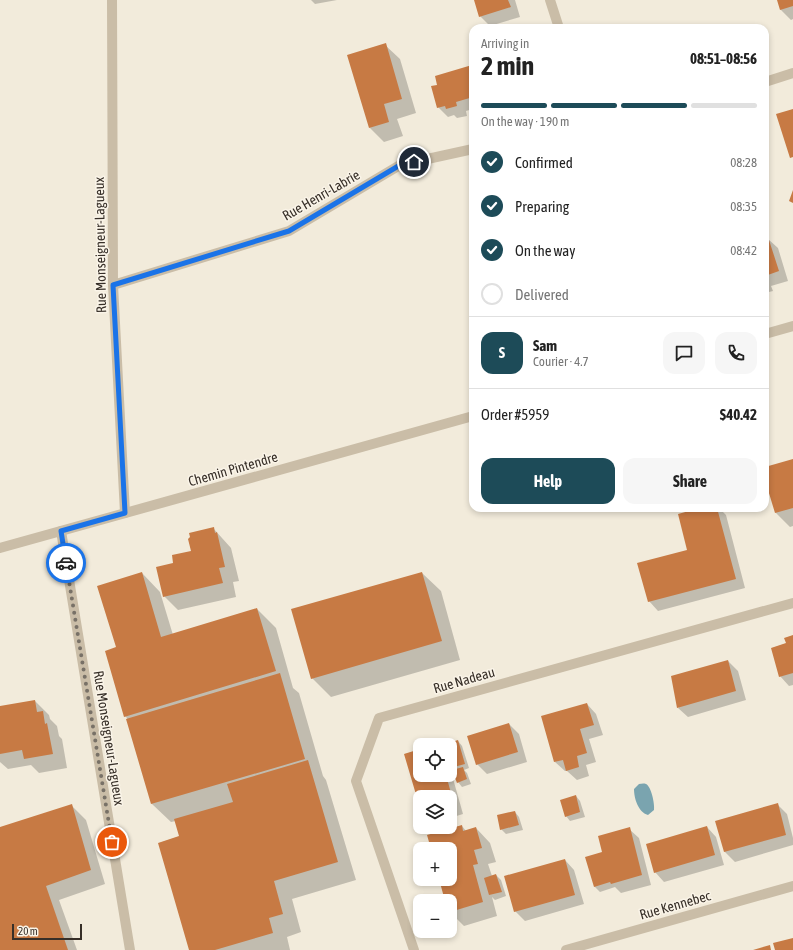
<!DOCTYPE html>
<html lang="en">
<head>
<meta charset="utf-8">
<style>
  :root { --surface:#fff; --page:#f6f6f6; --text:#222; --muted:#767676; --line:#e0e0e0; --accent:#1d4b58 }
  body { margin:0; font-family:"Asap Condensed",sans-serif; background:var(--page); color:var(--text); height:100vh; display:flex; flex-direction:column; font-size:15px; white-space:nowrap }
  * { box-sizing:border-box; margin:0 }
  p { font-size:13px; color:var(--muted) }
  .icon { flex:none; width:22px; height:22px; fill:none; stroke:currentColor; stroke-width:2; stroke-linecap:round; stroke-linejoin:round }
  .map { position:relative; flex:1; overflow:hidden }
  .drawer { position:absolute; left:469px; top:24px; width:300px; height:488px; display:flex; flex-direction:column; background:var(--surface); border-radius:12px; box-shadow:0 2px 6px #0003 }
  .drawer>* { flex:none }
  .tools { position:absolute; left:413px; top:738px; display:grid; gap:8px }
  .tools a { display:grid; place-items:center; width:44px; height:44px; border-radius:8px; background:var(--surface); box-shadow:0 2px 6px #0003; font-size:20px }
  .scale { position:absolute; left:12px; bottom:10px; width:70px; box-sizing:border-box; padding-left:4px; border:2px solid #372f28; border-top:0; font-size:11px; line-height:14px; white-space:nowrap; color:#372f28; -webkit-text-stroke:3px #faf4e8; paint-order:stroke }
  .pin { position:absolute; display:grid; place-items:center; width:34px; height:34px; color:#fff; margin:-17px; border:2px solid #fff; border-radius:50%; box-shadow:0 1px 4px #0007 }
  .courier { position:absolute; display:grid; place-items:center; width:40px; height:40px; margin:-20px; border:3px solid #1a73e8; border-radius:50%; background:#fff; color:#222; box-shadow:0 1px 5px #0007 }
  .headline em { font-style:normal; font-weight:700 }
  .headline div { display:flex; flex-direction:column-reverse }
  .headline { display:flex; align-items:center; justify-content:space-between; height:68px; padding:0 12px }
  h1 { font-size:26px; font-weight:700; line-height:30px }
  .bar { display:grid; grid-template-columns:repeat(4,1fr); gap:6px 4px; align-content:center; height:48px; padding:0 12px }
  .bar i { height:5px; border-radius:3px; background:var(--line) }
  .bar .active { background:var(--accent) }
  .bar p { grid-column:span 4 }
  .line { display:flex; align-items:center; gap:10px; padding:0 12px; border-top:1px solid var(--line) }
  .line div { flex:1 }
  .round { display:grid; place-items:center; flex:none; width:42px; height:42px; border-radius:12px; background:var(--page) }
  ol { padding:0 12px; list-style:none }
  li { display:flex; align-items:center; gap:12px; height:44px }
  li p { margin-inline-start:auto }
  li .icon { padding:4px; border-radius:50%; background:var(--accent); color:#fff; stroke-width:4 }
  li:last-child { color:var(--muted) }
  li i { width:22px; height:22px; border:2px solid var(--line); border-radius:50% }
  .primary-button { display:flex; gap:8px; margin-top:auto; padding:8px 12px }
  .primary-button a { flex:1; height:46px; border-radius:12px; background:var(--accent); color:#fff; font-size:16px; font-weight:700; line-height:46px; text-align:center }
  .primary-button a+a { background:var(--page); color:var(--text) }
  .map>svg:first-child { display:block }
  .water { fill:#7aa4af }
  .shadow { fill:#0003 }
  .building { fill:#c77a44 }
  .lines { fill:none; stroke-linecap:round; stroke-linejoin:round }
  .minor { stroke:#cabda7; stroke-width:10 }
  .tertiary { stroke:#cabda7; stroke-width:10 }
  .done { stroke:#787167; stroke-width:4; stroke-dasharray:0 7.2 }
  .route { stroke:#1a73e8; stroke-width:5 }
  .labels { text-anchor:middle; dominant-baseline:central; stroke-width:3; stroke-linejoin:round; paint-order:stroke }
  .street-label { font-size:14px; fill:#372f28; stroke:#faf4e8 }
</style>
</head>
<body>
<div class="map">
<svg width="793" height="950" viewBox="0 0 793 950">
  <rect width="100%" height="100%" fill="#f2ebdb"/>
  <!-- water -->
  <path class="water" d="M 639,784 C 641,784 643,783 646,784 C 651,786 655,804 654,810 L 648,815 C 638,812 634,798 634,789 Z"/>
  <!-- shadow -->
  <path class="shadow" d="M 311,0 L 337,0 L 315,4 Z
    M 475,0 L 515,0 L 520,17 L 490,26 L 480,16 Z
    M 778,0 L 793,0 L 793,19 L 791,20 L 781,10 Z
    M 385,45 L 400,59 L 416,113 L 397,119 L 403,136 L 384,142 L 370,128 Z
    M 472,66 L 473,109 L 466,111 L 467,116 L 457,118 L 454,115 L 448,117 L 438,107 L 439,85 L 436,77 Z
    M 768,239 L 778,248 L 788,281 L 771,286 L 773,291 L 765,293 L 765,240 Z
    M 793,460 L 793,526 L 790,527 L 776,513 L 765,477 L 765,468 Z
    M 704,508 L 719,508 L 726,515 L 745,588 L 658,611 L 649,601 L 689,550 Z
    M 213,528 L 231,548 L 239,581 L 233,582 L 236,597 L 178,610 L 164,596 L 175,564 L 192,552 Z
    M 142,573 L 160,592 L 173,635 L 257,609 L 276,628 L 293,688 L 299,693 L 323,776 L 326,780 L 356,880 L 292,899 L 301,932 L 287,937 L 290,950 L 190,950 L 181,837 L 176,821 L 171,822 L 152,804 L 127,718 L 125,716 L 117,648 Z
    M 422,573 L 441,591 L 460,660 L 331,697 L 312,678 Z
    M 793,636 L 793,685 L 789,686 L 780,676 L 788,644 Z
    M 728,661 L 738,671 L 746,700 L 688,717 L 678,708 Z
    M 35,701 L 49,715 L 50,719 L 57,726 L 59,736 L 62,739 L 67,768 L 39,773 L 31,765 L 8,769 L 0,762 L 0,707 Z
    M 587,704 L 596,714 L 603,735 L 589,739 L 596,762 L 586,765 L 589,776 L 577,780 L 567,771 L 565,771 L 555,762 Z
    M 509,724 L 519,734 L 527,762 L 487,774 L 477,764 Z
    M 458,741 L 462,746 L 469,768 L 464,770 L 467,773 L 471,784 L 462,787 L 458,782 L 454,772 L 450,768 L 463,814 L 450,818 L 450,797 L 420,797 L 420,806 L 405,754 L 420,750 L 420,775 L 450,775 L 450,745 L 444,745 Z
    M 576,796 L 580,801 L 585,817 L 570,821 L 566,816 Z
    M 777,804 L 787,814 L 793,838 L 793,845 L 735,862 L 725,852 L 716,822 Z
    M 72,806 L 86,820 L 105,884 L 59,900 L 77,950 L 0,950 L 0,828 Z
    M 515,812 L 519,817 L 523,830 L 506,834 L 501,829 Z
    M 462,826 L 466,831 L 476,828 L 490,843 L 496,862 L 488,864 L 492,876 L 496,875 L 501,880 L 506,896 L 495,900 L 492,897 L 497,916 L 464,926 L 450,912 L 450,901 L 446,901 L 440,879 L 450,879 L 450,849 L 432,849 Z
    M 707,827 L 716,837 L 724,865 L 664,882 L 655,872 Z
    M 629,829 L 639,838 L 651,885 L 621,893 L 615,887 L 600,892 L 595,887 L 586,858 L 605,856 Z
    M 565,860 L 574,870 L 584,904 L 525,921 L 515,911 Z"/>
  <!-- building -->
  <path class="building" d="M 474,0 L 508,0 L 511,7 L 479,17 Z
    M 777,0 L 793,0 L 793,6 L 780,10 Z
    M 386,43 L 402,99 L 384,104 L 389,122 L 369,128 L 347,55 Z
    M 472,65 L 473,97 L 456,102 L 457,106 L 446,109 L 445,106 L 437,108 L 431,86 L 437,85 L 435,76 Z
    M 793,109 L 793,157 L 790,158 L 776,114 Z
    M 793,190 L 793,203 L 789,201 Z
    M 768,237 L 779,271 L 765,276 L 765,238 Z
    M 793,459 L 793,508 L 775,513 L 765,480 L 765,467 Z
    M 700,508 L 717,508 L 736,579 L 648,602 L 637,563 L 687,550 L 678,514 Z
    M 214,527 L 215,533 L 217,532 L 225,567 L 219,568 L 223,583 L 163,597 L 156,567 L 173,563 L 172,555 L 191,551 L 188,539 L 190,537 L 189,533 Z
    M 142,572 L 161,637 L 257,608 L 276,671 L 124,717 L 105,651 L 116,647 L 97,586 Z
    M 422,572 L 442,641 L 311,679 L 291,609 Z
    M 793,635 L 793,673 L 779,677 L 771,648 L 786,643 L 784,638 Z
    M 728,660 L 736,691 L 677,708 L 671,676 Z
    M 280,673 L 305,759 L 151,804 L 126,719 Z
    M 35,700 L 37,712 L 43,711 L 45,724 L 47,723 L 53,754 L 24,759 L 22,750 L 0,754 L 0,706 Z
    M 587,703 L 594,725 L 580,729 L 587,753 L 577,756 L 579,767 L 566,771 L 563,760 L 554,762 L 541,716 Z
    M 509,723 L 518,752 L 476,765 L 467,736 Z
    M 458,740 L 465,764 L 450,768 L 450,745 L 442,745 Z
    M 420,749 L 420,775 L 446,775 L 454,804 L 450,805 L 450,797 L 420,797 L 420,808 L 404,754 Z
    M 308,760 L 338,862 L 274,881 L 283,914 L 269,918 L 273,933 L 215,950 L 189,950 L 158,843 L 179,836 L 174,819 L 233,802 L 227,784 Z
    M 463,767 L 467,779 L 457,783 L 452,770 Z
    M 576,795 L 580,812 L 565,817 L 560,800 Z
    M 778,803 L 786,835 L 724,852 L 715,821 Z
    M 72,804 L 91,870 L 46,886 L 68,950 L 0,950 L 0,827 Z
    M 515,811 L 519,825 L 500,830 L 497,815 Z
    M 462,825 L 463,831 L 476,827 L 482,848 L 474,850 L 478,864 L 473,865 L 483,902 L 450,912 L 450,901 L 445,901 L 439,879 L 450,879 L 450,849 L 431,849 L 427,835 Z
    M 707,826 L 715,855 L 654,873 L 646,844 Z
    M 630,827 L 642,875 L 611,884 L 610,882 L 594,887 L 585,857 L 602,852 L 598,836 Z
    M 565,859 L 575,895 L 514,912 L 504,876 Z
    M 496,874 L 502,892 L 489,895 L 484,878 Z
    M 793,938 L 793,950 L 775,950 L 773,943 Z
    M 770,945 L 771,950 L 753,950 Z"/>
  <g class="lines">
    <!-- minor -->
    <path class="minor" d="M 112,0 L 113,285 L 125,513
      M 550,0 L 559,28
      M 765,82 L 793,73
      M 113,285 L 289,231 L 400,165 L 473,149
      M 61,531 L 130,950
      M 414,950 L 356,781 L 379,718 L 793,603
      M 566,950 L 793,886"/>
    <!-- tertiary -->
    <path class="tertiary" d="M 765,334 L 793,326
      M 0,548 L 473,416"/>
  </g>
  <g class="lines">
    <!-- done -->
    <path class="done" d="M 66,563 L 112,842"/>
    <!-- route -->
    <path class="route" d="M 66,563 L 61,531 L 125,513 L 113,285 L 289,231 L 400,165 L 414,162"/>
  </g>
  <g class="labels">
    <!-- street labels -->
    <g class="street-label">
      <text transform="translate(321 195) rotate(-30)">Rue Henri-Labrie</text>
      <text transform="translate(100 245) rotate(-91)">Rue Monseigneur-Lagueux</text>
      <text transform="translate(233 469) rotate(-16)">Chemin Pintendre</text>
      <text transform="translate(464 680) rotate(-16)">Rue Nadeau</text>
      <text transform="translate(109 738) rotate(81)">Rue Monseigneur-Lagueux</text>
      <text transform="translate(675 905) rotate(-16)">Rue Kennebec</text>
    </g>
  </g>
</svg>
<div class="tools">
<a><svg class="icon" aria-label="locate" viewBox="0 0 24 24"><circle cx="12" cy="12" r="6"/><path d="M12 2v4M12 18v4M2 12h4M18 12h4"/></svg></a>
<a><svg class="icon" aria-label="layers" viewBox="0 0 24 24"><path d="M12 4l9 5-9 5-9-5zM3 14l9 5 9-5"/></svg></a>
<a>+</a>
<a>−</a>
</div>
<div class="scale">20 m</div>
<div class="pin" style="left:112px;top:842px;background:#ea580c"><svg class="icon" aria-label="bag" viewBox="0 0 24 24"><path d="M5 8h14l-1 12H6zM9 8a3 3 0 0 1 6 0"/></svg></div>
<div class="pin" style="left:414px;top:162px;background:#1f2937"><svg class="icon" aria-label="home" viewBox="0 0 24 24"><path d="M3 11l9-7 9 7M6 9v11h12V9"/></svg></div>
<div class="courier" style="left:66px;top:563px"><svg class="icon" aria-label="car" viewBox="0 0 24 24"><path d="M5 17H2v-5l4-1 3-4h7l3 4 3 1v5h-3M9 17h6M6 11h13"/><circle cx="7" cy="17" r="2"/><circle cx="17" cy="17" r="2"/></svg></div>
<section class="drawer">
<div class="headline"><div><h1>2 min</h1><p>Arriving in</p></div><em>08:51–08:56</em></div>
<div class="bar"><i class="active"></i><i class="active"></i><i class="active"></i><i></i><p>On the way · 190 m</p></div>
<ol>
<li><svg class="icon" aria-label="check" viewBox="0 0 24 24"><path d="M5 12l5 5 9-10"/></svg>Confirmed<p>08:28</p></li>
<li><svg class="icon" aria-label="check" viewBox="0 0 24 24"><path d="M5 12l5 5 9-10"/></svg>Preparing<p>08:35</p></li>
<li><svg class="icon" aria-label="check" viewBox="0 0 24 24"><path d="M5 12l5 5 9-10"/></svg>On the way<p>08:42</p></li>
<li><i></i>Delivered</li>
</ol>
<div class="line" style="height:72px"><b class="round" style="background:var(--accent);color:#fff">S</b><div><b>Sam</b><p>Courier · 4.7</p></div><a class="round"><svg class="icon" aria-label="chat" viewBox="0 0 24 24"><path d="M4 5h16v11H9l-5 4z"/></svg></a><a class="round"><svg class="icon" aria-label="phone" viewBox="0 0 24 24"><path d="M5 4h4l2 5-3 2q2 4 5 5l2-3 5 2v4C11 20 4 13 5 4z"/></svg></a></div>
<div class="line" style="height:52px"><div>Order #5959</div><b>$40.42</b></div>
<div class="primary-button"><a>Help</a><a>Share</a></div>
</section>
</div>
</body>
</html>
